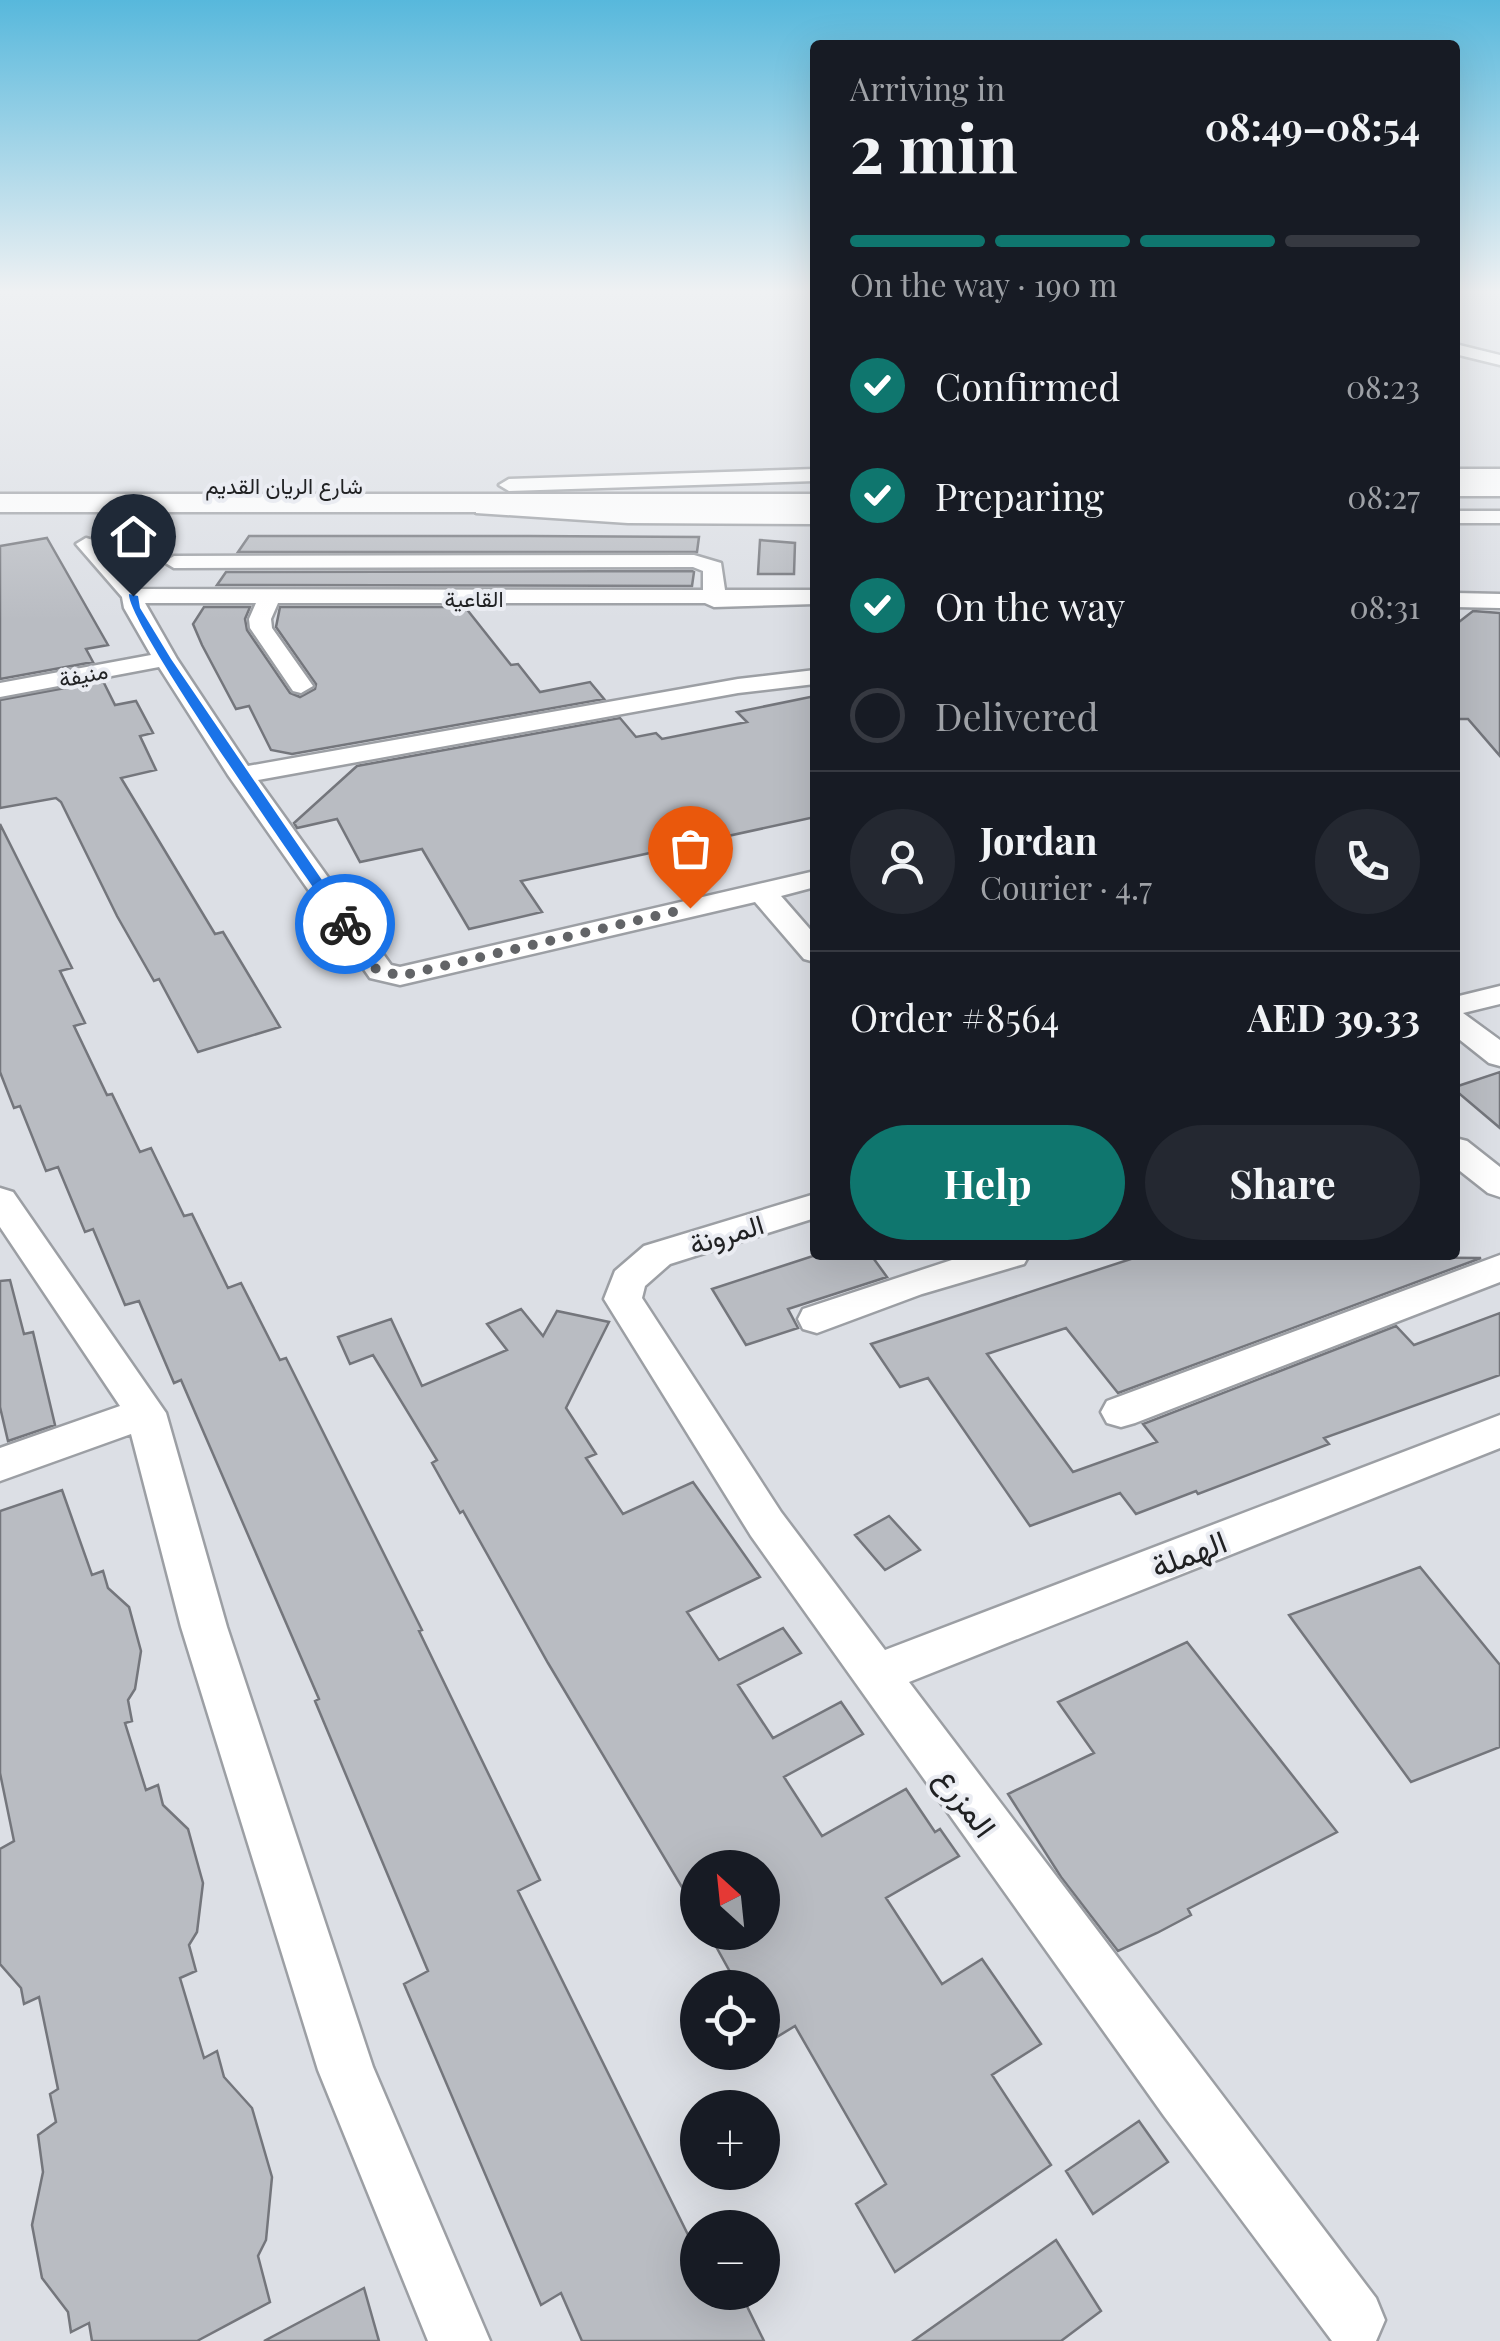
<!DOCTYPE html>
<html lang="en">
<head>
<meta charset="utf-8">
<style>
  :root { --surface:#171b24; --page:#242831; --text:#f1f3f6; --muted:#9ea1a6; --line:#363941; --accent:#0f766e }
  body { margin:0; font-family:"Playfair Display",Vazirmatn,serif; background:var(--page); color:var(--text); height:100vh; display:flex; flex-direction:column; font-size:38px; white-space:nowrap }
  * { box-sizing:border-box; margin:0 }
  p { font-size:32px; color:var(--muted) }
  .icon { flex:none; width:55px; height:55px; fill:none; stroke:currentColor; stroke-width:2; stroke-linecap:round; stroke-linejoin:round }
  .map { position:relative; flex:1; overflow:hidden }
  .drawer { position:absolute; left:810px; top:40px; width:650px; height:1220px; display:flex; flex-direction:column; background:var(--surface); border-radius:10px; box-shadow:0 10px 40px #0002 }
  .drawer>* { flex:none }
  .needle { width:65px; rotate:333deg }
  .tools { position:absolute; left:680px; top:1850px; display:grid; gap:20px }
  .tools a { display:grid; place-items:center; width:100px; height:100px; border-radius:50%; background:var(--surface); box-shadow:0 10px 40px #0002; font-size:50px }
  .pin { position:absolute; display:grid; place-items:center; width:85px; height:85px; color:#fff; margin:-102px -42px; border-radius:50% 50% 50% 0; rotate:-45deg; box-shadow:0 0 10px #0007 }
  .pin .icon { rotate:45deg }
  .courier { position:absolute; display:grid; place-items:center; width:100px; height:100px; margin:-50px; border:8px solid #1a73e8; border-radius:50%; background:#fff; color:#222; box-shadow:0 2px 12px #0007 }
  .overview em { font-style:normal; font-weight:700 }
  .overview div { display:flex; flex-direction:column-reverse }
  .overview { display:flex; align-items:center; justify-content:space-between; height:170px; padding:0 40px }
  h1 { font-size:65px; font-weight:700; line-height:75px }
  .bar { display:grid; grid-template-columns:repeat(4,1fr); gap:15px 10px; align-content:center; height:120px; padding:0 40px }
  .bar i { height:12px; border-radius:8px; background:var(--line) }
  .bar .active { background:var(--accent) }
  .bar p { grid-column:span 4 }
  .line { display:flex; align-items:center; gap:25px; padding:0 40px; border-top:2px solid var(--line) }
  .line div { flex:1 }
  .round { display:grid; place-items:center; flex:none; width:105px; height:105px; border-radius:52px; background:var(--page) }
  ol { padding:0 40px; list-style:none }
  li { display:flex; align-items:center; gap:30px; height:110px }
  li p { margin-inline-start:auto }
  li .icon { padding:10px; border-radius:50%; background:var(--accent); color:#fff; stroke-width:4 }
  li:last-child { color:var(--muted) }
  li i { width:55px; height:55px; border:5px solid var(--line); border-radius:50% }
  .button { display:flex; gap:20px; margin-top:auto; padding:20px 40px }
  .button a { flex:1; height:115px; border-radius:60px; background:var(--accent); color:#fff; font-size:40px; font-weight:700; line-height:115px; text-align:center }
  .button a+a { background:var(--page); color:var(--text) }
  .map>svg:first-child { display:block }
  .building { fill:#b9bcc2; stroke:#74767c; stroke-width:2.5 }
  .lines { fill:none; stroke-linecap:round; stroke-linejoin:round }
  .street-casing { stroke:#9c9fa4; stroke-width:5 }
  .highway-casing { stroke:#9c9fa4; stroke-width:5 }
  .street { fill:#fff; fill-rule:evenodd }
  .highway { fill:#fff; fill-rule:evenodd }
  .route { fill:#1a73e8 }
  .done { stroke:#626467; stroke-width:10; stroke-dasharray:0 18 }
  .labels { text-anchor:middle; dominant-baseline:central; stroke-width:8; stroke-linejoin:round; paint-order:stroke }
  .far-street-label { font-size:22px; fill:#202123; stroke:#eaecf2 }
  .street-label { font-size:28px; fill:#202123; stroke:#eaecf2 }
  .near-street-label { font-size:32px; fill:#202123; stroke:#eaecf2 }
</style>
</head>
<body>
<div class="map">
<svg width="1500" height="2341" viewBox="0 0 1500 2341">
  <rect width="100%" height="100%" fill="#dcdfe5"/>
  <!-- building -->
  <path class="building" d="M 249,536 L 530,536 L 699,537 L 697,552 L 238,552 Z
    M 47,538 L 108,645 L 86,649 L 93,662 L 0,679 L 0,546 Z
    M 760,540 L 795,543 L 794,574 L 758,574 Z
    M 226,572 L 692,571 L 694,572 L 692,586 L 217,585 Z
    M 204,607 L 250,607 L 245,619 L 247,630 L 290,693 L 300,697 L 315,689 L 316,684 L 276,627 L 280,607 L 465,607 L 511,665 L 518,664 L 540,692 L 590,682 L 604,699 L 292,754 L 271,750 L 249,706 L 236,709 L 202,645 L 193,624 Z
    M 1473,611 L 1500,613 L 1500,756 L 1468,719 L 1455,719 L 1455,625 Z
    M 103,681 L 115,705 L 136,701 L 153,733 L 140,736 L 156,770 L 121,778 L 215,934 L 223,932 L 280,1027 L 198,1052 L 159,979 L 154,981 L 117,916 L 61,802 L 56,798 L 0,808 L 0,700 Z
    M 815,696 L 815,817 L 521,881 L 542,912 L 469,929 L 422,849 L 360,862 L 337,819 L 297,828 L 294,823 L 357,766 L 620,718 L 636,737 L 656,733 L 662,739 L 747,722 L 737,712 Z
    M 0,824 L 72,968 L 60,971 L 85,1023 L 74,1026 L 107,1095 L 112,1094 L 140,1152 L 151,1148 L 184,1216 L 192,1214 L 228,1288 L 241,1283 L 280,1360 L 286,1358 L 422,1630 L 419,1631 L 540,1880 L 518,1891 L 698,2255 L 698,2292 L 740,2292 L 764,2341 L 582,2341 L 561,2293 L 541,2305 L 404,1984 L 428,1971 L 315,1701 L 319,1699 L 181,1380 L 174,1383 L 139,1301 L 125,1305 L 93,1229 L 85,1232 L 58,1167 L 46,1171 L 20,1106 L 14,1108 L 0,1072 Z
    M 1500,1072 L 1500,1128 L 1455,1090 L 1455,1087 Z
    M 816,1255 L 871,1255 L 887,1277 L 788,1309 L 798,1328 L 746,1345 L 712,1289 Z
    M 1143,1255 L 1481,1258 L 1118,1393 L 1066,1328 L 987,1354 L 1073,1472 L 1157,1442 L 1143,1424 L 1396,1326 L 1414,1345 L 1500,1313 L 1500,1375 L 1324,1438 L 1329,1444 L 1198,1494 L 1196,1491 L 1136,1514 L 1120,1493 L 1030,1526 L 928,1378 L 900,1387 L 871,1344 Z
    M 10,1280 L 24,1334 L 33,1332 L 55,1425 L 8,1441 L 0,1407 L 0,1281 Z
    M 521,1309 L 543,1336 L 557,1311 L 609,1322 L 566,1408 L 596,1454 L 586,1458 L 623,1514 L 693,1482 L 760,1577 L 687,1612 L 719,1660 L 783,1628 L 801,1653 L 738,1685 L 773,1738 L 841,1702 L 863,1734 L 784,1777 L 822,1836 L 906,1789 L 935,1832 L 940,1829 L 959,1856 L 886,1898 L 942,1984 L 982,1959 L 1041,2044 L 992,2075 L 1051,2165 L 895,2272 L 856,2204 L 886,2184 L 795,2026 L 762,2046 L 762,1988 L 739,1988 L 708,1932 L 762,1932 L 762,1868 L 698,1868 L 698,1914 L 548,1663 L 463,1511 L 460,1513 L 432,1463 L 437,1460 L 373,1355 L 350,1364 L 338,1337 L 391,1319 L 422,1386 L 507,1350 L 487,1324 Z
    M 62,1490 L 92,1575 L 103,1571 L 108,1588 L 129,1607 L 141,1651 L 135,1689 L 128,1700 L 132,1721 L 125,1723 L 146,1790 L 158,1785 L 163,1805 L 188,1829 L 203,1883 L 197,1932 L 189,1945 L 196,1971 L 180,1978 L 204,2058 L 217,2051 L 224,2077 L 252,2108 L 272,2177 L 266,2240 L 258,2256 L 270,2302 L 197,2341 L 92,2341 L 89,2323 L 71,2332 L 68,2312 L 42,2278 L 32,2225 L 43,2172 L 38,2135 L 56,2122 L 50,2094 L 58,2089 L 39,1997 L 24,2004 L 21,1988 L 0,1964 L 0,1849 L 14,1841 L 0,1773 L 0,1511 Z
    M 889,1516 L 920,1550 L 885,1570 L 855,1535 Z
    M 1420,1567 L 1500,1665 L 1500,1747 L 1411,1782 L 1289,1615 Z
    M 1187,1642 L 1337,1832 L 1188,1909 L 1191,1915 L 1157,1933 L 1118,1951 L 1061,1877 L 1008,1794 L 1094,1753 L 1058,1702 Z
    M 1139,2121 L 1168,2162 L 1093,2214 L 1066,2171 Z
    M 1056,2240 L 1101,2311 L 1061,2341 L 913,2341 Z
    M 364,2288 L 379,2341 L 264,2341 Z"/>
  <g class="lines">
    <!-- street casing -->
    <g class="street-casing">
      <path id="street" d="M 1455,344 L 1500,355 L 1500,365 L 1455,354 Z
        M 815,469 L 815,481 L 509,491 L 499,485 L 509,479 Z
        M 1455,469 L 1500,469 L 1500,481 L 1455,481 Z
        M 483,503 L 628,511 L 815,512 L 815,524 L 628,523 L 476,513 L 476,505 Z
        M 1455,511 L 1500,511 L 1500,523 L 1455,523 Z
        M 86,538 L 93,540 L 139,589 L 703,590 L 703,571 L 693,567 L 174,568 L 164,562 L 174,556 L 694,555 L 721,563 L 725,590 L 815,590 L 815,604 L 714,607 L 705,603 L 278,603 L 271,619 L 272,628 L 313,686 L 301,693 L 293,691 L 250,628 L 249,619 L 256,603 L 145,603 L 177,659 L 248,766 L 738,679 L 815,670 L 815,684 L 738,693 L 258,780 L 391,965 L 400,967 L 815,871 L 815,887 L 781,896 L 815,935 L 815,962 L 804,959 L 755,902 L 400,985 L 370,978 L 228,775 L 159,667 L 0,697 L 0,683 L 151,655 L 124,608 L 122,597 L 76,544 Z
        M 1455,593 L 1500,594 L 1500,608 L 1455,607 Z
        M 1500,986 L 1500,1004 L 1463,1013 L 1500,1040 L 1500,1066 L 1489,1063 L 1455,1036 L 1455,997 Z
        M 1455,1138 L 1467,1141 L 1500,1167 L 1500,1197 L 1488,1193 L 1455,1167 Z
        M 0,1188 L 13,1192 L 166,1413 L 227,1627 L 373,2067 L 490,2341 L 428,2341 L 318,2070 L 181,1627 L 131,1434 L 0,1481 L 0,1448 L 120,1406 L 0,1227 Z
        M 815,1194 L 815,1218 L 670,1264 L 645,1286 L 642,1298 L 781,1512 L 885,1650 L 1500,1415 L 1500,1448 L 909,1682 L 1376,2298 L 1385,2320 L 1376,2341 L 1332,2341 L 1164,2116 L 751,1536 L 604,1299 L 615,1271 L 644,1246 Z
        M 967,1255 L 1029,1255 L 1024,1264 L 922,1294 L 817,1333 L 803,1329 L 798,1319 L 803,1309 Z
        M 1500,1255 L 1500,1282 L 1135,1423 L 1121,1427 L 1107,1423 L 1101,1412 L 1107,1401 Z"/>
    </g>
    <!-- highway casing -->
    <g class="highway-casing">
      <path id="highway" d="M 1455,478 L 1500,478 L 1500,496 L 1455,496 Z
        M 0,494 L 815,494 L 815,512 L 0,512 Z"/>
    </g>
    <!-- street -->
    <use href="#street" class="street"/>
    <!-- highway -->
    <use href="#highway" class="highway"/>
  </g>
  <!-- sky -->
  <linearGradient id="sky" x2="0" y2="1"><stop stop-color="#57b8dc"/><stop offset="0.47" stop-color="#eff1f3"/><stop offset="1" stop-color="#eff1f3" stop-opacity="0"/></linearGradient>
  <rect width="1500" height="620" fill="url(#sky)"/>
  <!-- route -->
  <path class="route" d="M 129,594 L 138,596 L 140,608 L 171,659 L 352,924 L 350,926 L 340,926 C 310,882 127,624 129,594 Z"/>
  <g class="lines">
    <!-- done -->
    <path class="done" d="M 345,924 L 376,969 L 400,976 L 690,908"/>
  </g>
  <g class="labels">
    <!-- far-street labels -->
    <g class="far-street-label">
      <text x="284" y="485">شارع الريان القديم</text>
      <text x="474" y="598">القاعية</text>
      <text transform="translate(83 674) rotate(-11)">منيفة</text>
    </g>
    <!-- street labels -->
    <g class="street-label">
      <text transform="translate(726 1233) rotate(-17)">المرونة</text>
    </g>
    <!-- near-street labels -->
    <g class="near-street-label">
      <text transform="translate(1188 1552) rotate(-21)">الهملة</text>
      <text transform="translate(968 1801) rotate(54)">المزرع</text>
    </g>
  </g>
</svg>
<div class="tools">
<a><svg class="needle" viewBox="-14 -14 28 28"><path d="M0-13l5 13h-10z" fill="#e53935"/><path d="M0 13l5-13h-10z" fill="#9ea1a6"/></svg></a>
<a><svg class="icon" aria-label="locate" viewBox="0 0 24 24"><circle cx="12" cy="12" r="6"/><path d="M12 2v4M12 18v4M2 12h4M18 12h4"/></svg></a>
<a>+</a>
<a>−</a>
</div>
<div class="pin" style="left:690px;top:908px;background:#ea580c"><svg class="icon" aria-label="bag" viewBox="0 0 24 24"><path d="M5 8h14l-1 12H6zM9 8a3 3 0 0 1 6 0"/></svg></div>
<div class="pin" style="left:133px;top:596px;background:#1f2937"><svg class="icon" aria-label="home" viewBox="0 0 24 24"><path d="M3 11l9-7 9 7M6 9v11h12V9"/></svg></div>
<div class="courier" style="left:345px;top:924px"><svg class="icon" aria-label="bike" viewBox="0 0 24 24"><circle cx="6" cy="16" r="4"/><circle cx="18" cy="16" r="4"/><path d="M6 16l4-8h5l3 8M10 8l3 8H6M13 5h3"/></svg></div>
<section class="drawer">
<div class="overview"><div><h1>2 min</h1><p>Arriving in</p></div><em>08:49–08:54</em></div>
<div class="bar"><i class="active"></i><i class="active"></i><i class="active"></i><i></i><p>On the way · 190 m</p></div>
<ol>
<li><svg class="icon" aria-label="check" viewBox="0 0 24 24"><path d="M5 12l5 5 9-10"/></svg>Confirmed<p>08:23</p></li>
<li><svg class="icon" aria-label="check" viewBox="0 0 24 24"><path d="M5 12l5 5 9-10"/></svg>Preparing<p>08:27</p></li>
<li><svg class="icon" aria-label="check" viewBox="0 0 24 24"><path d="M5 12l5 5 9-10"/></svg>On the way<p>08:31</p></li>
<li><i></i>Delivered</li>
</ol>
<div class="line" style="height:180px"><a class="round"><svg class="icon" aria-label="person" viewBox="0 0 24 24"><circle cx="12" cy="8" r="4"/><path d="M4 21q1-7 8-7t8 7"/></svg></a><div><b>Jordan</b><p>Courier · 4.7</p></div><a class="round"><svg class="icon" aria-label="phone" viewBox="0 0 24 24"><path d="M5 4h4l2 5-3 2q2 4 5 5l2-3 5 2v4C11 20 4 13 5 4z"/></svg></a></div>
<div class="line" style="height:130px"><div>Order #8564</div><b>AED 39.33</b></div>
<div class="button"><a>Help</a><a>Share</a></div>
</section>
</div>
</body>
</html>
